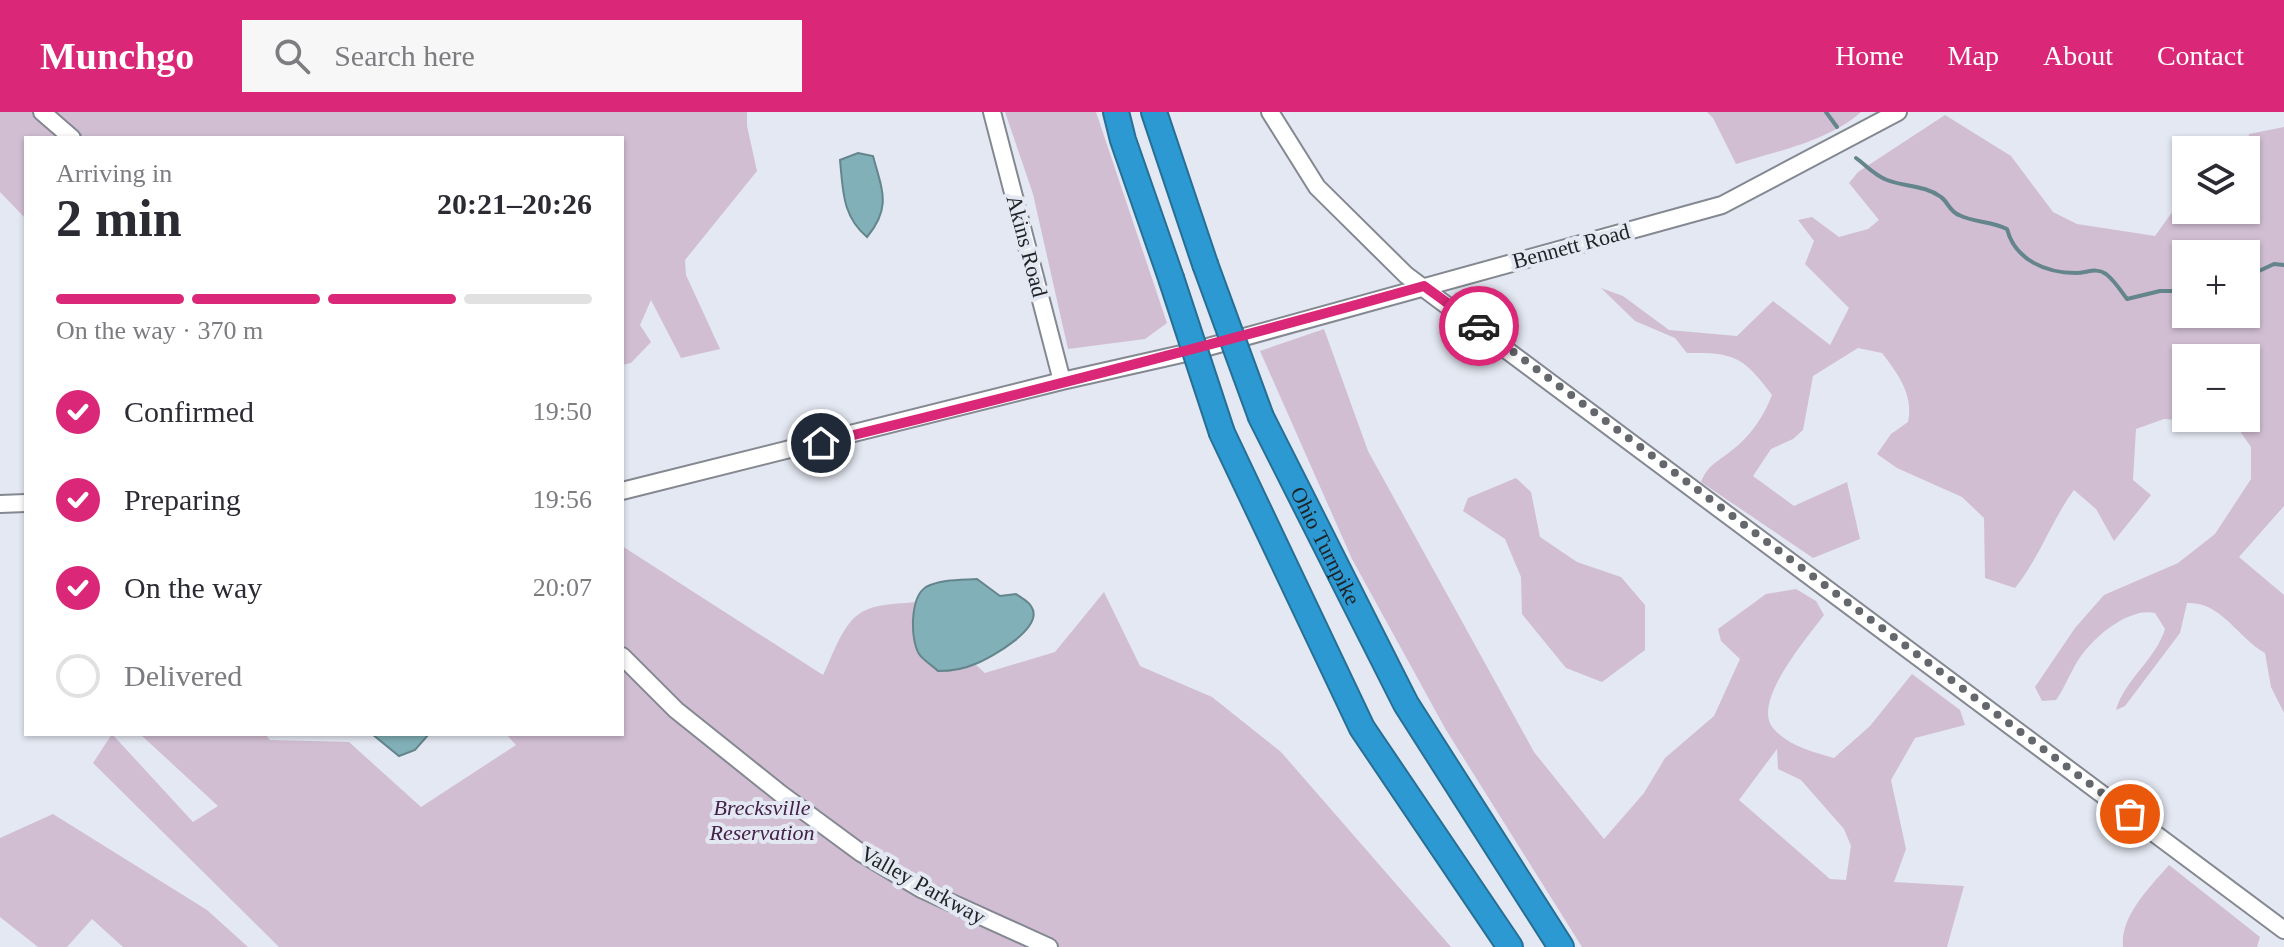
<!DOCTYPE html>
<html lang="en">
<head>
<meta charset="utf-8">
<style>
  :root { --surface:#fff; --page:#f7f7f7; --text:#2b2b33; --muted:#7c7c81; --line:#e1e1e2; --accent:#db2777 }
  body { margin:0; font-family:"Times New Roman",serif; background:var(--page); color:var(--text); height:100vh; display:flex; flex-direction:column; font-size:30px; white-space:nowrap }
  * { box-sizing:border-box; margin:0 }
  p { font-size:26px; color:var(--muted) }
  .icon { flex:none; width:44px; height:44px; fill:none; stroke:currentColor; stroke-width:2; stroke-linecap:round; stroke-linejoin:round }
  .map { position:relative; flex:1; overflow:hidden }
  .details { position:absolute; left:24px; top:24px; width:600px; height:600px; display:flex; flex-direction:column; background:var(--surface); border-radius:0px; box-shadow:0 2px 6px #0004 }
  .details>* { flex:none }
  .tools { position:absolute; left:2172px; top:24px; display:grid; gap:16px }
  .tools a { display:grid; place-items:center; width:88px; height:88px; border-radius:0px; background:var(--surface); box-shadow:0 2px 6px #0004; font-size:40px }
  .pin { position:absolute; display:grid; place-items:center; width:68px; height:68px; color:#fff; margin:-34px; border:4px solid #fff; border-radius:50%; box-shadow:0 2px 8px #0007 }
  .courier { position:absolute; display:grid; place-items:center; width:80px; height:80px; margin:-40px; border:6px solid #db2777; border-radius:50%; background:#fff; color:#222; box-shadow:0 2px 10px #0007 }
  .headline em { font-style:normal; font-weight:600 }
  .headline div { display:flex; flex-direction:column-reverse }
  .headline { display:flex; align-items:center; justify-content:space-between; height:136px; padding:0 32px }
  h1 { font-size:52px; font-weight:600; line-height:60px }
  .bar { display:grid; grid-template-columns:repeat(4,1fr); gap:12px 8px; align-content:center; height:96px; padding:0 32px }
  .bar i { height:10px; border-radius:6px; background:var(--line) }
  .bar .on { background:var(--accent) }
  .bar p { grid-column:span 4 }
  ol { padding:0 32px; list-style:none }
  li { display:flex; align-items:center; gap:24px; height:88px }
  li p { margin-inline-start:auto }
  li .icon { padding:8px; border-radius:50%; background:var(--accent); color:#fff; stroke-width:4 }
  li:last-child { color:var(--muted) }
  li i { width:44px; height:44px; border:4px solid var(--line); border-radius:50% }
  header { display:flex; align-items:center; gap:48px; box-sizing:border-box; height:112px; padding:0 40px; background:var(--accent); color:#fff }
  header strong { font-size:38px }
  nav { display:flex; gap:44px; margin-inline-start:auto; font-size:28px }
  .search { width:560px; height:72px; background:var(--page); display:flex; align-items:center; gap:20px; box-sizing:border-box; padding:0 28px; border-radius:0px; color:var(--muted); font-size:30px }
  .map>svg:first-child { display:block }
  .green { fill:#d1bed3; fill-rule:evenodd }
  .water { fill:#82b0b8; stroke:#64858c; stroke-width:2 }
  .lines { fill:none; stroke-linecap:round; stroke-linejoin:round }
  .stream { stroke:#64858c; stroke-width:4 }
  .tertiary-casing { stroke:#848891; stroke-width:20 }
  .motorway-casing { stroke:#276f95; stroke-width:28 }
  .tertiary { stroke:#fff; stroke-width:16 }
  .motorway { stroke:#2c99d2; stroke-width:24 }
  .motorway-bridge-casing { stroke:#276f95; stroke-width:28; stroke-linecap:butt }
  .motorway-bridge { stroke:#2c99d2; stroke-width:24 }
  .done { stroke:#64676c; stroke-width:8; stroke-dasharray:0 14.4 }
  .route { stroke:#db2777; stroke-width:10 }
  .labels { text-anchor:middle; dominant-baseline:central; stroke-width:8; stroke-linejoin:round; paint-order:stroke }
  .street-label { font-size:22px; fill:#1f2124; stroke:#e4e8f2 }
  .park-label { font-size:22px; font-style:italic; fill:#442148; stroke:#e4e8f2 }
</style>
</head>
<body>
<header>
<strong>Munchgo</strong>
<div class="search"><svg class="icon" aria-label="search" viewBox="0 0 24 24"><circle cx="10" cy="10" r="6"/><path d="M15 15l6 6"/></svg>Search here</div>
<nav><a>Home</a><a>Map</a><a>About</a><a>Contact</a></nav>
</header>
<div class="map">
<svg width="2284" height="835" viewBox="0 0 2284 835">
  <rect width="100%" height="100%" fill="#e4e8f2"/>
  <!-- green -->
  <path class="green" d="M 0,0 L 747,0 L 747,14 L 757,59 L 685,148 L 686,163 L 720,237 L 681,246 L 651,188 L 640,213 L 651,230 L 631,251 L 622,253 L 622,26 L 26,26 L 26,107 L 0,80 Z
    M 1005,0 L 1096,0 L 1167,211 L 1145,227 L 1068,237 L 1033,82 Z
    M 1707,0 L 1861,0 C 1829,29 1777,39 1736,52 L 1713,6 Z
    M 1945,3 L 2011,44 L 2053,100 L 2077,112 L 2155,124 L 2173,99 L 2178,72 L 2186,51 L 2186,98 L 2246,98 L 2246,42 L 2249,22 L 2284,15 L 2284,394 L 2239,445 L 2284,483 L 2284,601 L 2271,575 L 2265,541 C 2238,526 2221,489 2187,491 L 2180,521 L 2125,594 L 2116,598 C 2125,567 2156,547 2165,517 L 2155,501 C 2130,495 2096,523 2081,544 C 2071,558 2066,574 2056,588 L 2042,589 L 2035,575 L 2075,516 L 2104,483 L 2178,451 L 2215,422 L 2251,367 L 2251,335 L 2235,312 L 2164,307 L 2136,317 L 2133,368 L 2151,383 L 2114,429 L 2096,397 L 2074,378 C 2051,409 2039,447 2015,476 L 1985,466 L 1984,406 L 1962,385 L 1897,356 L 1877,342 L 1891,322 L 1908,310 C 1914,283 1898,262 1882,241 L 1858,236 L 1813,264 L 1803,318 L 1793,327 L 1771,337 L 1753,364 L 1794,394 L 1847,370 L 1860,427 L 1813,446 L 1701,370 C 1708,353 1717,350 1731,339 C 1750,325 1764,304 1772,283 C 1744,245 1734,240 1687,241 L 1675,226 L 1635,209 L 1601,176 L 1623,184 L 1669,218 L 1737,224 L 1773,189 L 1830,233 L 1849,196 L 1805,152 L 1814,129 L 1798,108 L 1812,105 L 1839,125 L 1868,117 L 1879,108 L 1849,71 L 1858,60 ZM 2186,142 L 2246,142 L 2246,202 L 2186,202 ZM 2186,246 L 2246,246 L 2246,306 L 2186,306 Z
    M 1324,217 L 1368,339 L 1534,640 L 1604,727 L 1644,681 L 1665,646 L 1714,604 L 1740,547 L 1721,529 L 1718,517 L 1766,482 L 1796,477 L 1816,489 L 1824,503 C 1808,525 1751,590 1773,616 C 1788,634 1813,640 1834,646 L 1870,614 L 1912,562 L 1960,598 L 1965,613 L 1915,626 L 1891,668 L 1906,737 L 1894,770 L 1964,774 L 1947,835 L 1582,835 L 1446,618 L 1352,447 L 1260,239 ZM 1777,637 L 1778,657 L 1801,668 L 1844,717 L 1851,734 L 1846,768 L 1830,767 L 1739,688 Z
    M 1516,366 L 1531,380 L 1540,425 L 1577,450 L 1621,465 L 1645,493 L 1645,538 L 1602,570 L 1566,556 L 1522,502 L 1521,465 L 1505,427 L 1463,399 L 1468,386 Z
    M 622,434 L 823,563 C 832,545 842,513 859,502 C 874,491 899,492 916,490 L 912,511 L 953,558 L 975,552 L 985,561 L 1055,540 L 1104,480 L 1140,554 L 1212,585 L 1281,640 L 1451,835 L 279,835 L 93,651 L 112,622 L 193,710 L 218,694 L 140,622 L 265,622 L 270,628 L 349,630 L 421,695 L 516,633 L 506,622 L 622,622 Z
    M 53,702 L 207,798 L 248,835 L 123,835 L 92,807 L 67,835 L 38,835 L 0,805 L 0,726 Z
    M 2169,753 L 2260,825 L 2257,835 L 2123,835 C 2120,804 2150,775 2169,753 Z"/>
  <!-- water -->
  <path class="water" d="M 858,41 L 873,44 C 882,78 892,95 867,125 C 842,104 843,78 840,48 Z
    M 977,467 L 1000,484 L 1016,482 C 1020,485 1028,489 1031,494 C 1046,515 991,546 975,552 C 964,557 950,559 938,559 C 933,554 923,548 919,542 C 910,527 910,485 926,475 C 941,467 961,468 977,467 Z
    M 372,622 L 429,622 L 415,638 L 399,644 Z"/>
  <g class="lines">
    <!-- stream -->
    <path class="stream" d="M 1826,0 L 1837,15
      M 1856,46 C 1867,54 1874,63 1887,68 C 1905,75 1925,73 1941,85 C 1948,90 1950,100 1959,103 C 1975,111 1991,109 2007,117 C 2015,148 2046,161 2076,161 C 2087,161 2096,155 2106,162 C 2114,168 2121,179 2127,187 L 2160,179 L 2186,179
      M 2246,165 L 2274,152 L 2284,153"/>
    <!-- tertiary casing -->
    <g class="tertiary-casing">
      <path id="tertiary" d="M 42,0 L 72,26
        M 992,0 L 1062,269
        M 1270,0 L 1317,75 L 1406,163 L 2284,818
        M 622,379 L 1062,269 L 1186,241 L 1722,93 L 1898,0
        M 0,392 L 26,391
        M 622,544 L 676,598 L 781,682 L 861,741 L 921,777 L 1049,835"/>
    </g>
    <!-- motorway casing -->
    <g class="motorway-casing">
      <g id="motorway">
        <path d="M 1116,0 L 1123,28 L 1171,166"/>
        <path d="M 1154,0 L 1205,152"/>
        <path id="s1" d="M 1261,305 L 1406,592 L 1561,835"/>
        <path d="M 1222,321 L 1362,616 L 1510,835"/>
      </g>
    </g>
    <!-- tertiary -->
    <use href="#tertiary" class="tertiary"/>
    <!-- motorway -->
    <use href="#motorway" class="motorway"/>
    <!-- motorway-bridge casing -->
    <g class="motorway-bridge-casing">
      <path id="motorway-bridge" d="M 1205,152 L 1261,305
        M 1171,166 L 1222,321"/>
    </g>
    <!-- motorway-bridge -->
    <use href="#motorway-bridge" class="motorway-bridge"/>
  </g>
  <g class="lines">
    <!-- done -->
    <path class="done" d="M 1479,214 L 2130,702"/>
    <!-- route -->
    <path class="route" d="M 821,331 C 1023,282 1224,230 1424,174 L 1479,214"/>
  </g>
  <g class="labels">
    <!-- street labels -->
    <g class="street-label">
      <text transform="translate(1027 134) rotate(75)">Akins Road</text>
      <text transform="translate(1571 134) rotate(-15)">Bennett Road</text>
      <text stroke="none"><textPath href="#s1" startOffset="144">Ohio Turnpike</textPath></text>
      <text transform="translate(923 773) rotate(29)">Valley Parkway</text>
    </g>
    <!-- park labels -->
    <g class="park-label">
      <text x="762" y="695">Brecksville<tspan x="762" dy="25">Reservation</tspan></text>
    </g>
  </g>
</svg>
<div class="tools">
<a><svg class="icon" aria-label="layers" viewBox="0 0 24 24"><path d="M12 4l9 5-9 5-9-5zM3 14l9 5 9-5"/></svg></a>
<a>+</a>
<a>−</a>
</div>
<div class="pin" style="left:2130px;top:702px;background:#ea580c"><svg class="icon" aria-label="bag" viewBox="0 0 24 24"><path d="M5 8h14l-1 12H6zM9 8a3 3 0 0 1 6 0"/></svg></div>
<div class="pin" style="left:821px;top:331px;background:#1f2937"><svg class="icon" aria-label="home" viewBox="0 0 24 24"><path d="M3 11l9-7 9 7M6 9v11h12V9"/></svg></div>
<div class="courier" style="left:1479px;top:214px"><svg class="icon" aria-label="car" viewBox="0 0 24 24"><path d="M5 17H2v-5l4-1 3-4h7l3 4 3 1v5h-3M9 17h6M6 11h13"/><circle cx="7" cy="17" r="2"/><circle cx="17" cy="17" r="2"/></svg></div>
<section class="details">
<div class="headline"><div><h1>2 min</h1><p>Arriving in</p></div><em>20:21–20:26</em></div>
<div class="bar"><i class="on"></i><i class="on"></i><i class="on"></i><i></i><p>On the way · 370 m</p></div>
<ol>
<li><svg class="icon" aria-label="check" viewBox="0 0 24 24"><path d="M5 12l5 5 9-10"/></svg>Confirmed<p>19:50</p></li>
<li><svg class="icon" aria-label="check" viewBox="0 0 24 24"><path d="M5 12l5 5 9-10"/></svg>Preparing<p>19:56</p></li>
<li><svg class="icon" aria-label="check" viewBox="0 0 24 24"><path d="M5 12l5 5 9-10"/></svg>On the way<p>20:07</p></li>
<li><i></i>Delivered</li>
</ol>
</section>
</div>
</body>
</html>
